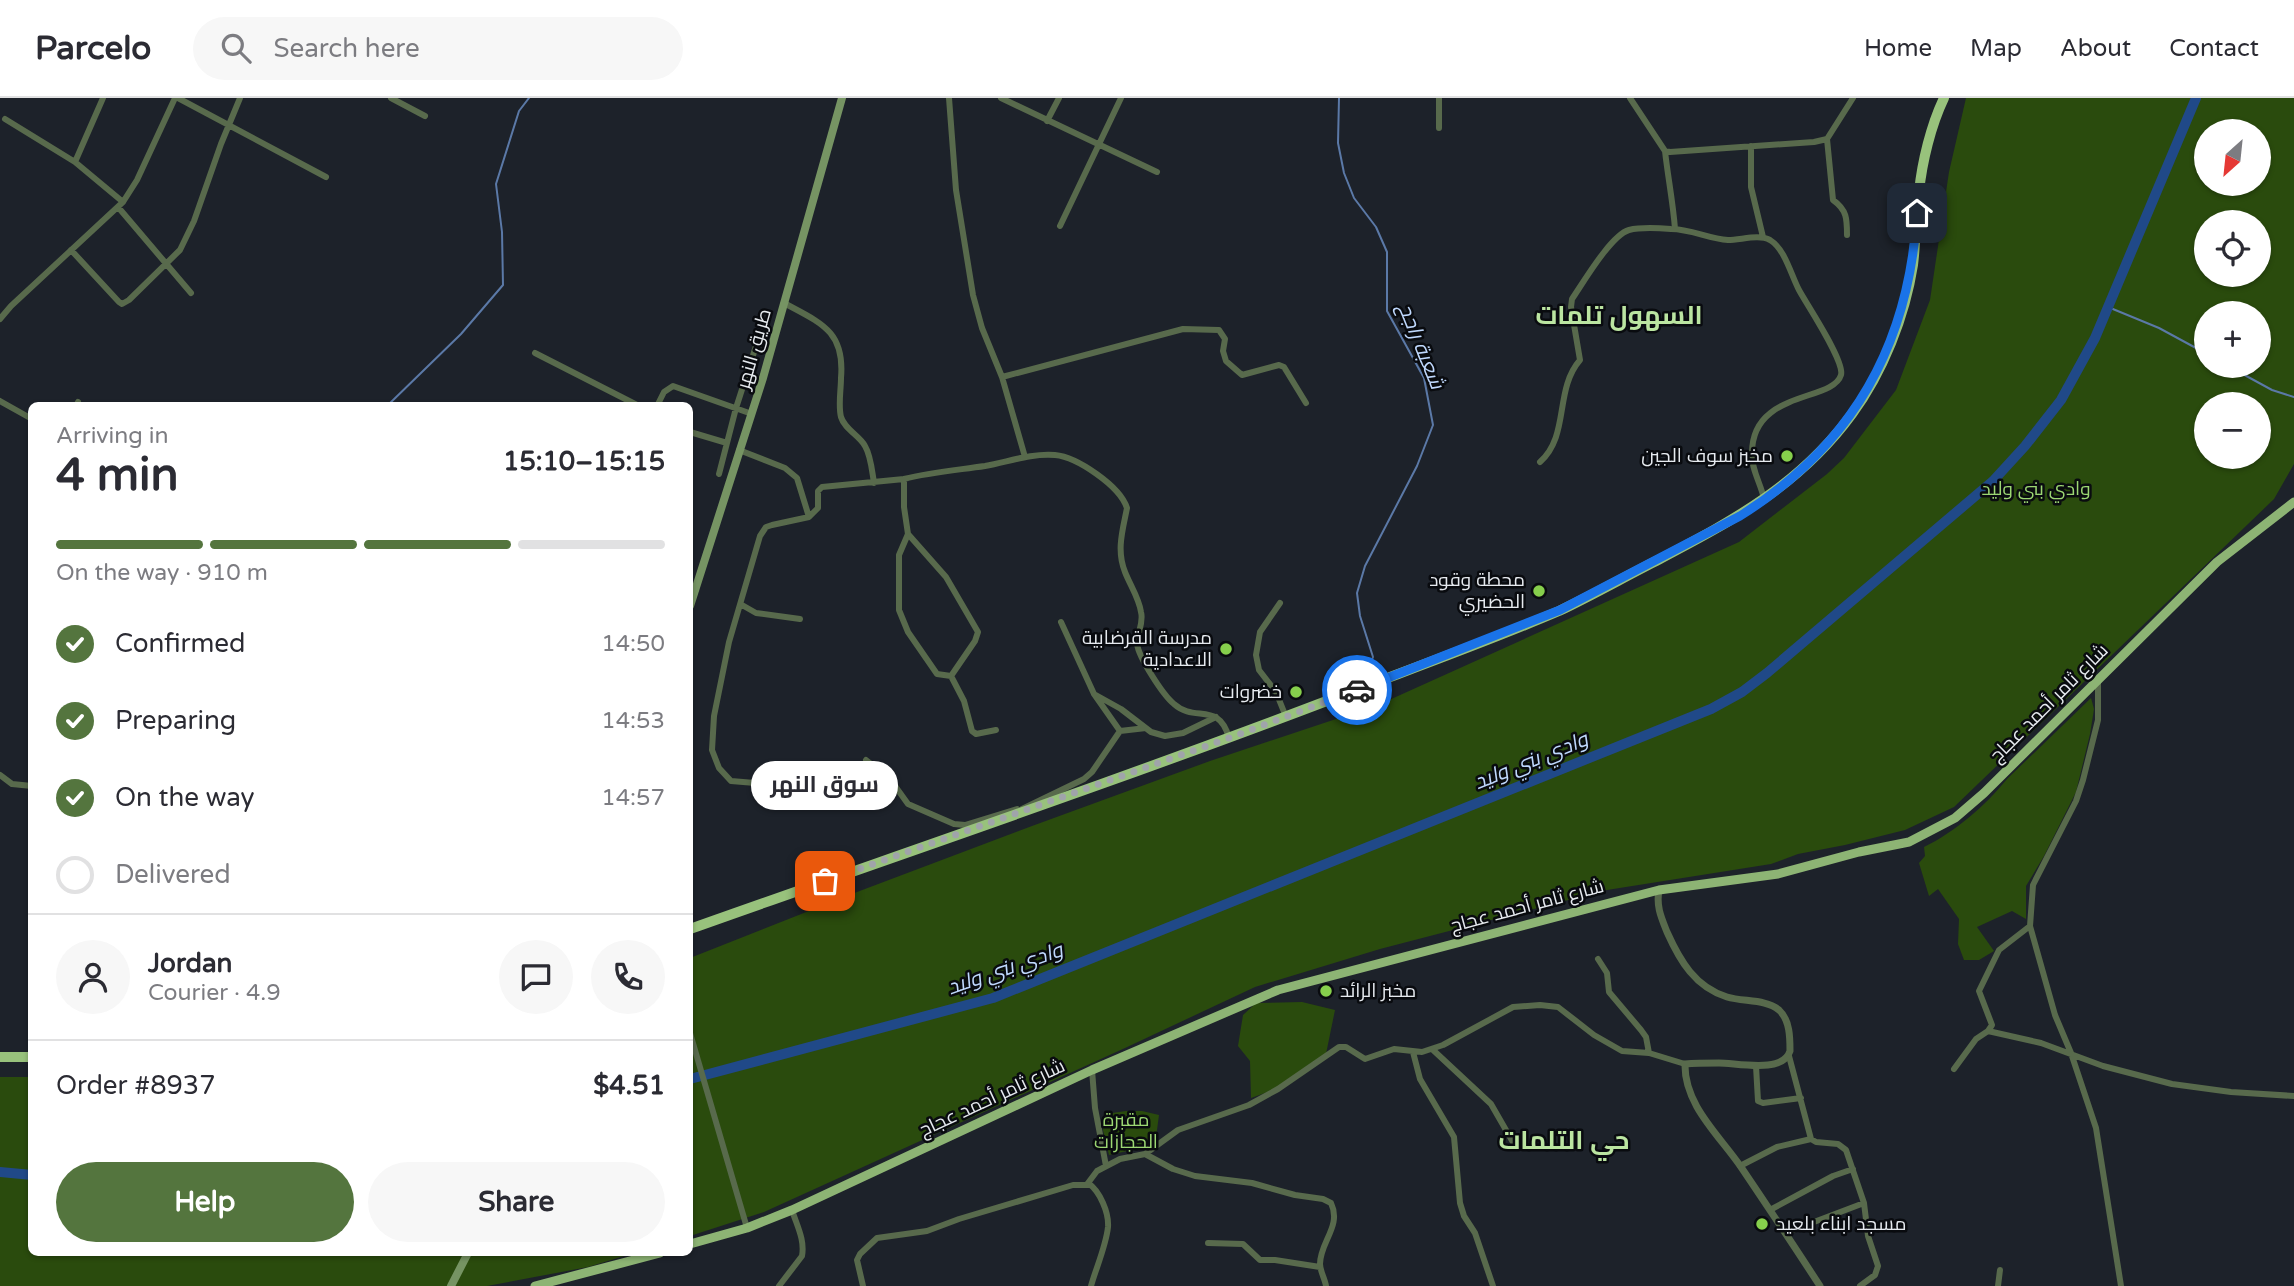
<!DOCTYPE html>
<html lang="en">
<head>
<meta charset="utf-8">
<style>
  :root { --surface:#fff; --page:#f7f7f7; --text:#2b2b33; --muted:#7c7c81; --line:#e1e1e2; --accent:#54753e }
  body { margin:0; font-family:"Varela Round",Cairo,sans-serif; background:var(--page); color:var(--text); height:100vh; display:flex; flex-direction:column; font-size:26px; white-space:nowrap }
  * { box-sizing:border-box; margin:0 }
  p { font-size:23px; color:var(--muted) }
  .icon { flex:none; width:38px; height:38px; fill:none; stroke:currentColor; stroke-width:2; stroke-linecap:round; stroke-linejoin:round }
  .map { position:relative; flex:1; overflow:hidden }
  .details { position:absolute; left:28px; top:304px; width:665px; height:854px; display:flex; flex-direction:column; background:var(--surface); border-radius:10px; box-shadow:0 2px 5px #0004 }
  .details>* { flex:none }
  .needle { width:46px; rotate:207deg }
  .tools { position:absolute; left:2194px; top:21px; display:grid; gap:14px }
  .tools a { display:grid; place-items:center; width:77px; height:77px; border-radius:50%; background:var(--surface); box-shadow:0 2px 5px #0004; font-size:35px }
  .pin { position:absolute; display:grid; place-items:center; width:60px; height:60px; color:#fff; margin:-30px; border-radius:14px; box-shadow:0 4px 10px #0006 }
  .courier { position:absolute; display:grid; place-items:center; width:70px; height:70px; margin:-35px; border:5px solid #1a73e8; border-radius:50%; background:#fff; color:#222; box-shadow:0 2px 9px #0007 }
  .bubble { position:absolute; height:49px; border-radius:24px; background:var(--surface); box-shadow:0 2px 5px #0004; font-size:23px; font-weight:700; line-height:49px; text-align:center }
  .headline em { font-style:normal; font-weight:700 }
  .headline div { display:flex; flex-direction:column-reverse }
  .headline { display:flex; align-items:center; justify-content:space-between; height:119px; padding:0 28px }
  h1 { font-size:46px; font-weight:700; line-height:52px }
  .bar { display:grid; grid-template-columns:repeat(4,1fr); gap:10px 7px; align-content:center; height:84px; padding:0 28px }
  .bar i { height:9px; border-radius:5px; background:var(--line) }
  .bar .selected { background:var(--accent) }
  .bar p { grid-column:span 4 }
  .line { display:flex; align-items:center; gap:18px; padding:0 28px; border-top:2px solid var(--line) }
  .line div { flex:1 }
  .round { display:grid; place-items:center; flex:none; width:74px; height:74px; border-radius:37px; background:var(--page) }
  ol { padding:0 28px; list-style:none }
  li { display:flex; align-items:center; gap:21px; height:77px }
  li p { margin-inline-start:auto }
  li .icon { padding:7px; border-radius:50%; background:var(--accent); color:#fff; stroke-width:4 }
  li:last-child { color:var(--muted) }
  li i { width:38px; height:38px; border:4px solid var(--line); border-radius:50% }
  .cta { display:flex; gap:14px; margin-top:auto; padding:14px 28px }
  .cta a { flex:1; height:80px; border-radius:42px; background:var(--accent); color:#fff; font-size:28px; font-weight:700; line-height:80px; text-align:center }
  .cta a+a { background:var(--page); color:var(--text) }
  header { display:flex; align-items:center; gap:42px; box-sizing:border-box; height:98px; padding:0 35px; background:var(--surface); border-bottom:2px solid var(--line) }
  header strong { font-size:33px }
  nav { display:flex; gap:38px; margin-inline-start:auto; font-size:24px }
  .search { width:490px; height:63px; background:var(--page); display:flex; align-items:center; gap:18px; box-sizing:border-box; padding:0 24px; border-radius:38px; color:var(--muted); font-size:26px }
  .map>svg:first-child { display:block }
  .green { fill:#2a4b0d; fill-rule:evenodd }
  .lines { fill:none; stroke-linecap:round; stroke-linejoin:round }
  .stream { stroke:#5b79a7; stroke-width:2 }
  .river { stroke:#204988; stroke-width:10 }
  .minor { stroke:#586a4c; stroke-width:6 }
  .tertiary { stroke:#586a4c; stroke-width:7 }
  .secondary { stroke:#769463; stroke-width:8 }
  .primary { stroke:#8db474; stroke-width:9 }
  .trunk { stroke:#98c27c; stroke-width:10 }
  .done { stroke:#a0a4aa; stroke-width:7; stroke-dasharray:0 12.6 }
  .route { stroke:#1a73e8; stroke-width:9 }
  .poi-dot { fill:#86cf4c; stroke:#090b0f; stroke-width:2.5 }
  .labels { text-anchor:middle; dominant-baseline:central; stroke-width:5; stroke-linejoin:round; paint-order:stroke }
  .street-label { font-size:19px; fill:#e6eaef; stroke:#090b0f }
  .poi-label { font-size:19px; fill:#e6eaef; stroke:#090b0f; text-anchor:end }
  .park-label { font-size:19px; fill:#9cd773; stroke:#090b0f }
  .water-label { font-size:21px; font-style:italic; fill:#bfd8fd; stroke:#090b0f }
  .district-label { font-size:26px; font-weight:bold; fill:#bbe5a1; stroke:#090b0f }
</style>
</head>
<body>
<header>
<strong>Parcelo</strong>
<div class="search"><svg class="icon" aria-label="search" viewBox="0 0 24 24"><circle cx="10" cy="10" r="6"/><path d="M15 15l6 6"/></svg>Search here</div>
<nav><a>Home</a><a>Map</a><a>About</a><a>Contact</a></nav>
</header>
<div class="map">
<svg width="2294" height="1188" viewBox="0 0 2294 1188">
  <rect width="100%" height="100%" fill="#1d222a"/>
  <!-- green -->
  <path class="green" d="M 1966,0 L 2294,0 L 2294,366 L 2274,401 L 1954,709 L 1905,732 L 1845,747 L 1798,756 L 1771,766 L 1607,792 L 1380,851 L 1255,889 L 1125,950 L 764,1114 L 690,1138 L 690,860 L 857,794 L 1032,728 L 1210,663 L 1378,607 L 1739,444 L 1827,376 L 1844,360 L 1896,292 L 1930,202 L 1949,74 ZM 2207,33 L 2259,33 L 2259,86 L 2207,86 ZM 2207,124 L 2259,124 L 2259,177 L 2207,177 ZM 2207,215 L 2259,215 L 2259,268 L 2207,268 ZM 2207,306 L 2259,306 L 2259,359 L 2207,359 Z
    M 2091,600 L 2094,611 L 2090,636 L 2076,694 L 2044,758 L 2026,788 L 2026,821 L 2012,813 L 1977,829 L 1994,853 L 1979,862 L 1964,862 L 1958,846 L 1959,821 L 1938,791 L 1929,798 L 1919,765 L 1925,758 L 1924,749 C 1955,734 1985,708 2007,681 Z
    M 1302,904 L 1335,912 L 1326,956 C 1315,961 1309,970 1299,977 C 1285,988 1268,994 1251,1000 L 1250,963 L 1238,948 L 1243,917 L 1256,905 Z
    M 0,979 L 31,979 L 32,1155 L 634,1155 L 588,1169 L 487,1188 L 0,1188 Z
    M 1126,1013 L 1142,1013 L 1159,1017 L 1155,1047 L 1109,1057 L 1103,1032 L 1105,1016 Z"/>
  <g class="lines">
    <!-- stream -->
    <path class="stream" d="M 1339,0 L 1338,45 L 1344,75 L 1354,100 L 1376,129 L 1387,154 L 1387,213 L 1424,280 L 1433,327 L 1417,368 L 1365,468 L 1357,495 L 1360,518 L 1373,559 L 1367,575 L 1368,582
      M 2108,209 L 2159,230 L 2207,256
      M 2228,268 L 2272,292 L 2294,299
      M 387,308 L 461,236 L 503,187 L 502,134 L 496,86 L 519,13 L 529,0
      M 1369,593 L 1370,604
      M 29,1077 L 32,1075"/>
    <!-- river -->
    <path class="river" d="M 690,981 L 993,900 L 1711,611 L 1742,594 L 1767,575 L 1993,383 L 2025,348 L 2061,302 L 2095,240 L 2196,0
      M 0,1074 L 32,1077"/>
    <!-- minor -->
    <path class="minor" d="M 178,0 L 326,79
      M 391,0 L 425,18
      M 949,0 L 956,92 L 973,197 L 982,230 L 1002,279 L 1025,359
      M 1001,0 L 1157,74
      M 1630,0 L 1665,53 L 1670,54 L 1814,44 L 1827,41 L 1853,0
      M 5,21 L 75,64 L 123,104
      M 1047,23 L 1059,0
      M 1439,30 L 1439,0
      M 1827,41 L 1833,102 C 1847,112 1847,121 1847,137
      M 1751,48 L 1751,89 L 1763,139
      M 1665,53 C 1668,80 1673,104 1675,131
      M 75,64 L 103,0
      M 118,109 L 191,195
      M 1060,128 L 1121,0
      M 71,152 L 119,204 L 122,206 L 129,202 L 180,152 L 194,123 L 221,46 L 240,0
      M 784,205 C 821,225 845,233 841,280 C 841,292 838,307 841,319 C 845,332 859,337 865,348 C 871,358 872,373 874,385
      M 0,221 L 11,208 L 123,104 L 137,82 L 175,0
      M 535,255 L 639,308
      M 1002,279 L 1183,231 L 1219,232 L 1225,241 L 1223,253 L 1226,263 L 1242,277 L 1279,267 L 1284,269 L 1306,305
      M 0,303 L 32,321
      M 76,308 L 78,304
      M 657,308 L 664,294 L 673,288 L 752,316
      M 690,334 L 727,345
      M 739,352 L 785,370 L 797,380 L 809,419
      M 1540,364 C 1570,337 1554,292 1580,262 L 1571,209 L 1572,201 C 1583,185 1611,137 1629,132 C 1641,129 1658,130 1671,131 C 1691,131 1709,141 1728,142 C 1741,142 1759,136 1770,142 C 1785,151 1791,177 1799,192 C 1807,207 1845,263 1841,277 C 1833,304 1752,292 1752,355 C 1751,371 1761,386 1764,401
      M 719,376 L 736,310 L 757,245
      M 908,436 L 946,479 L 978,534 L 975,543 L 951,578 L 937,576 L 908,534 L 899,512 L 899,457 L 908,436 L 904,409 L 904,381 C 931,374 958,372 985,368 C 1008,364 1031,355 1055,357 C 1077,359 1120,388 1127,410 C 1123,431 1116,452 1125,474 C 1130,487 1139,500 1141,514 C 1144,525 1137,535 1137,546 C 1139,560 1163,597 1174,606 C 1195,625 1219,603 1229,640
      M 1280,505 L 1260,534 L 1256,557 L 1259,572 L 1276,594 L 1286,619
      M 742,507 L 756,515 L 800,521
      M 1061,524 L 1094,596 L 1120,633
      M 951,578 L 964,603 L 972,633 L 976,636 L 996,632
      M 2098,582 L 2098,622 L 2083,682 L 2076,703 L 2033,787 L 2030,828 L 2055,917 L 2071,955 L 2096,1030 L 2121,1188
      M 1094,596 L 1121,611 L 1151,634 L 1165,638 L 1183,635 L 1216,619
      M 866,662 L 890,681 L 908,706 L 954,726 L 965,727 L 1017,711
      M 0,677 L 12,686 L 32,688
      M 781,687 L 731,683 L 719,670 L 712,652 L 714,618 L 729,544 L 760,438 L 766,429 L 772,427 L 809,419 L 818,410 L 818,393 L 822,389 L 904,381
      M 1022,711 L 1084,681 L 1092,674 L 1120,633 L 1146,630
      M 1598,861 L 1607,875 L 1609,894 L 1641,932 L 1646,939 L 1649,955
      M 1988,933 L 2041,945 L 2103,968 L 2172,986 L 2231,994 L 2294,998
      M 690,935 L 747,1130
      M 1432,951 L 1491,1006 L 1514,1046
      M 1413,954 L 1420,981 L 1454,1039 L 1460,1105 L 1464,1118 L 1475,1135 L 1493,1188
      M 1789,958 L 1811,1041 L 1816,1044 L 1838,1046 L 1846,1052 L 1864,1105 L 1868,1138 L 1878,1168 L 1875,1177 L 1860,1188
      M 1756,968 L 1758,1003 L 1763,1005 L 1801,1000
      M 1954,971 L 1976,941 L 1988,933 L 1992,927 L 1979,893 L 1999,852 L 2030,828
      M 1092,972 L 1095,1010 L 1106,1068
      M 1145,1056 L 1173,1071 L 1195,1078 L 1252,1085 L 1295,1097 L 1323,1101 L 1331,1105 C 1342,1128 1320,1144 1320,1166 C 1320,1173 1325,1181 1326,1188
      M 1740,1068 L 1777,1049 L 1811,1041
      M 1770,1112 L 1833,1078 L 1853,1071
      M 1785,1135 L 1864,1105
      M 1208,1145 L 1243,1146 L 1260,1162 L 1275,1162 L 1320,1169
      M 779,1188 L 802,1158 C 805,1142 797,1128 792,1112
      M 863,1188 L 857,1162 L 860,1156 L 877,1140 L 927,1133 L 959,1121 L 1073,1087 L 1090,1087
      M 1091,1188 C 1096,1170 1106,1148 1108,1129 C 1109,1115 1100,1093 1088,1085 L 1097,1073 L 1120,1061 L 1145,1056 L 1178,1032 L 1249,1007 L 1278,991 L 1339,949 L 1346,949 L 1365,961 L 1394,951 L 1422,954 L 1443,947 L 1513,909 L 1540,907 L 1558,909 L 1594,937 L 1622,953 L 1649,955 L 1685,966
      M 1998,1188 L 2000,1172"/>
    <!-- tertiary -->
    <path class="tertiary" d="M 1659,792 C 1656,808 1661,819 1667,834 C 1680,863 1695,889 1727,899 C 1744,904 1766,901 1779,912 C 1790,922 1790,940 1790,953 C 1783,976 1737,965 1719,965 C 1708,965 1696,965 1685,966 C 1684,1007 1720,1038 1741,1069 C 1768,1109 1794,1148 1820,1188"/>
    <!-- secondary -->
    <path class="secondary" d="M 690,508 L 763,280 L 842,0
      M 451,1188 L 468,1155"/>
    <!-- primary -->
    <path class="primary" d="M 690,1146 L 747,1130 L 792,1112 L 1092,972 L 1278,892 L 1659,792 L 1778,776 L 1859,754 L 1909,744 L 1955,720 L 1984,695 L 2217,464 L 2294,404
      M 535,1188 L 660,1155"/>
    <!-- trunk -->
    <path class="trunk" d="M 690,831 C 901,756 1114,684 1324,604 C 1402,574 1482,546 1559,513 C 1593,497 1626,478 1660,461 C 1734,422 1801,386 1852,316 C 1883,274 1905,218 1913,167 C 1916,142 1916,118 1919,94 C 1922,64 1931,27 1944,0
      M 0,959 L 32,959"/>
  </g>
  <g class="lines">
    <!-- done -->
    <path class="done" d="M 825,783 L 1229,640 L 1357,592"/>
    <!-- route -->
    <path class="route" d="M 1357,592 L 1560,512 L 1740,418 C 1853,347 1909,247 1917,115"/>
  </g>
  <!-- markers -->
  <g class="poi-dot">
    <circle cx="1787" cy="358" r="7"/>
    <circle cx="1539" cy="493" r="7"/>
    <circle cx="1226" cy="551" r="7"/>
    <circle cx="1296" cy="594" r="7"/>
    <circle cx="1326" cy="893" r="7"/>
    <circle cx="1762" cy="1126" r="7"/>
  </g>
  <g class="labels">
    <!-- street labels -->
    <g class="street-label">
      <text transform="translate(754 251) rotate(-74)">طريق النهر</text>
      <text transform="translate(2049 605) rotate(-45)">شارع ثامر أحمد عجاج</text>
      <text transform="translate(1527 808) rotate(-15)">شارع ثامر أحمد عجاج</text>
      <text transform="translate(992 1000) rotate(-25)">شارع ثامر أحمد عجاج</text>
    </g>
    <!-- poi labels -->
    <g class="poi-label">
      <text x="1773" y="358">مخبز سوف الجين</text>
      <text x="1525" y="482">محطة وقود<tspan x="1525" dy="22">الحضيري</tspan></text>
      <text x="1212" y="540">مدرسة القرضابية<tspan x="1212" dy="22">الاعدادية</tspan></text>
      <text x="1282" y="594">خضروات</text>
      <text x="1340" y="893" text-anchor="start">مخبز الرائد</text>
      <text x="1776" y="1126" text-anchor="start">مسجد ابناء بلعيد</text>
    </g>
    <!-- park labels -->
    <g class="park-label">
      <text x="2036" y="391">وادي بني وليد</text>
      <text x="1126" y="1022">مقبرة<tspan x="1126" dy="22">الحجازات</tspan></text>
    </g>
    <!-- water labels -->
    <g class="water-label">
      <text transform="translate(1421 248) rotate(68)">شعبة راجح</text>
      <text transform="translate(1531 663) rotate(-22)">وادي بني وليد</text>
      <text transform="translate(1005 871) rotate(-19)">وادي بني وليد</text>
    </g>
    <!-- district labels -->
    <g class="district-label">
      <text x="1619" y="217">السهول تلمات</text>
      <text x="1564" y="1042">حي التلمات</text>
    </g>
  </g>
</svg>
<div class="tools">
<a><svg class="needle" viewBox="-14 -14 28 28"><path d="M0-13l5 13h-10z" fill="#e53935"/><path d="M0 13l5-13h-10z" fill="#7c7c81"/></svg></a>
<a><svg class="icon" aria-label="locate" viewBox="0 0 24 24"><circle cx="12" cy="12" r="6"/><path d="M12 2v4M12 18v4M2 12h4M18 12h4"/></svg></a>
<a>+</a>
<a>−</a>
</div>
<div class="pin" style="left:825px;top:783px;background:#ea580c"><svg class="icon" aria-label="bag" viewBox="0 0 24 24"><path d="M5 8h14l-1 12H6zM9 8a3 3 0 0 1 6 0"/></svg></div>
<div class="pin" style="left:1917px;top:115px;background:#1f2937"><svg class="icon" aria-label="home" viewBox="0 0 24 24"><path d="M3 11l9-7 9 7M6 9v11h12V9"/></svg></div>
<div class="courier" style="left:1357px;top:592px"><svg class="icon" aria-label="car" viewBox="0 0 24 24"><path d="M5 17H2v-5l4-1 3-4h7l3 4 3 1v5h-3M9 17h6M6 11h13"/><circle cx="7" cy="17" r="2"/><circle cx="17" cy="17" r="2"/></svg></div>
<div class="bubble" style="left:751px;top:663px;width:147px">سوق النهر</div>
<section class="details">
<div class="headline"><div><h1>4 min</h1><p>Arriving in</p></div><em>15:10–15:15</em></div>
<div class="bar"><i class="selected"></i><i class="selected"></i><i class="selected"></i><i></i><p>On the way · 910 m</p></div>
<ol>
<li><svg class="icon" aria-label="check" viewBox="0 0 24 24"><path d="M5 12l5 5 9-10"/></svg>Confirmed<p>14:50</p></li>
<li><svg class="icon" aria-label="check" viewBox="0 0 24 24"><path d="M5 12l5 5 9-10"/></svg>Preparing<p>14:53</p></li>
<li><svg class="icon" aria-label="check" viewBox="0 0 24 24"><path d="M5 12l5 5 9-10"/></svg>On the way<p>14:57</p></li>
<li><i></i>Delivered</li>
</ol>
<div class="line" style="height:126px"><a class="round"><svg class="icon" aria-label="person" viewBox="0 0 24 24"><circle cx="12" cy="8" r="4"/><path d="M4 21q1-7 8-7t8 7"/></svg></a><div><b>Jordan</b><p>Courier · 4.9</p></div><a class="round"><svg class="icon" aria-label="chat" viewBox="0 0 24 24"><path d="M4 5h16v11H9l-5 4z"/></svg></a><a class="round"><svg class="icon" aria-label="phone" viewBox="0 0 24 24"><path d="M5 4h4l2 5-3 2q2 4 5 5l2-3 5 2v4C11 20 4 13 5 4z"/></svg></a></div>
<div class="line" style="height:91px"><div>Order #8937</div><b>$4.51</b></div>
<div class="cta"><a>Help</a><a>Share</a></div>
</section>
</div>
</body>
</html>
